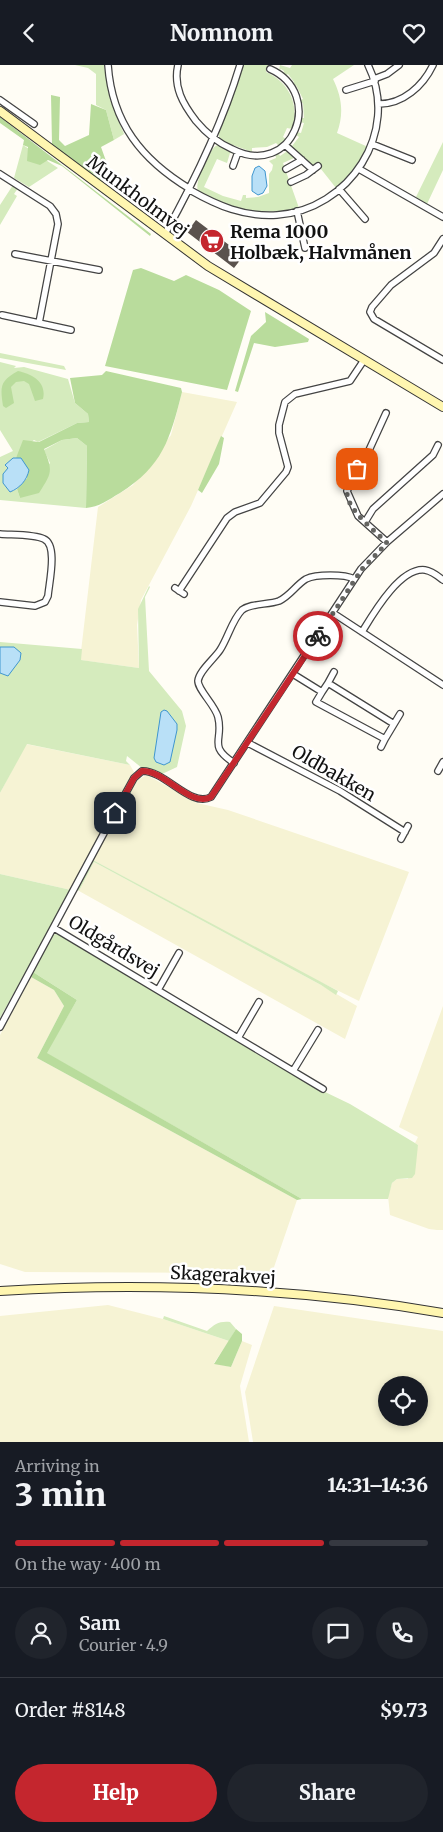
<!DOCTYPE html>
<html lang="en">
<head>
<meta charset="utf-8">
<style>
  :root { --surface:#171b24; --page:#20242c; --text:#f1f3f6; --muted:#9ea1a6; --line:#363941; --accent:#c4262e }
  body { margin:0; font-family:Merriweather,serif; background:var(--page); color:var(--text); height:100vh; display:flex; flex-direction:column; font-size:19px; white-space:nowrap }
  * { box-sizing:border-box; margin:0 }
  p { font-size:16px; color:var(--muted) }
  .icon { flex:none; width:28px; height:28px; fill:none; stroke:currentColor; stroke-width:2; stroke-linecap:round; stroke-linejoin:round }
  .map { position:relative; height:1377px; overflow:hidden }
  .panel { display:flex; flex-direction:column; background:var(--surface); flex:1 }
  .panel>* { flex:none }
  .tools { position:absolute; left:378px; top:1311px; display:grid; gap:10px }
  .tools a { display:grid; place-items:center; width:50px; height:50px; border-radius:50%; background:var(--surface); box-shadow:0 2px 8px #0003; font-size:25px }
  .pin { position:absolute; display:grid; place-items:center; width:42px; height:42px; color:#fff; margin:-21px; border-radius:10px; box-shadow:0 2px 8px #0006 }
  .courier { position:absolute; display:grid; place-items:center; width:50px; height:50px; margin:-25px; border:4px solid #c4262e; border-radius:50%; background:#fff; color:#222; box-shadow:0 1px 6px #0007 }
  .summary em { font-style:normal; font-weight:800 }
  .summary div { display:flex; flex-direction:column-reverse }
  .summary { display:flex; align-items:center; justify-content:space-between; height:85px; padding:0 15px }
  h1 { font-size:32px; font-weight:800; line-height:38px }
  .bar { display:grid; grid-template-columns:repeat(4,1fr); gap:8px 5px; align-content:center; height:60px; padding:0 15px }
  .bar i { height:6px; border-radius:4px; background:var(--line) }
  .bar .active { background:var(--accent) }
  .bar p { grid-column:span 4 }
  .line { display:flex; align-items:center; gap:12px; padding:0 15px; border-top:1px solid var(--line) }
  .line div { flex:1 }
  .round { display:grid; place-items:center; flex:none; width:52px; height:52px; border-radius:26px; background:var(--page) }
  .cta { display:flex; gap:10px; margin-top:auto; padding:10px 15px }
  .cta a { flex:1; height:58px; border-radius:30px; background:var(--accent); color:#fff; font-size:20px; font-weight:800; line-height:58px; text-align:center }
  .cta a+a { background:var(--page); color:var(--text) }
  header { display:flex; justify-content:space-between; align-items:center; height:65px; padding:0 15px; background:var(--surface); font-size:22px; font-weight:800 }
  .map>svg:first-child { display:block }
  .farmland { fill:#f6f3d4; fill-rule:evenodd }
  .green { fill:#d5ebbd }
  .forest { fill:#b9dc9c }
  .water { fill:#b9e0f7; stroke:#3f96cf }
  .building { fill:#5a524d }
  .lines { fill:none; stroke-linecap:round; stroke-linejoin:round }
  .street-casing { stroke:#444; stroke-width:8 }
  .secondary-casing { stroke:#333; stroke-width:10 }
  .street { stroke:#fff; stroke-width:5.5 }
  .secondary { stroke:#fff6b0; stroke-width:8 }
  .done { stroke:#646461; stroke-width:5; stroke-dasharray:0 9 }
  .route { stroke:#c4262e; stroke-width:6 }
  .labels { text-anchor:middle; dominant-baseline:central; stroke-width:5; stroke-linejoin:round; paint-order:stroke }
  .street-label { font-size:18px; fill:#111; stroke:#fff }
  .poi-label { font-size:18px; font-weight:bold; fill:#111; stroke:#fff; text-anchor:start }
</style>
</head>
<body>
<header><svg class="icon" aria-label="back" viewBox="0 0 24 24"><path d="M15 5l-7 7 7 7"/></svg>Nomnom<svg class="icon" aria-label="heart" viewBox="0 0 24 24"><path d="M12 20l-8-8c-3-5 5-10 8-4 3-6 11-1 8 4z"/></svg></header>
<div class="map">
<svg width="443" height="1377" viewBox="0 0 443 1377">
  <rect width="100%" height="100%" fill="#fffdf5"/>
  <!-- farmland -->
  <path class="farmland" d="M 182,327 L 237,337 L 191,441 L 141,535 L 137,560 L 139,603 L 80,595 L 98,442 L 133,420 L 171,370 Z
    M 26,679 L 130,700 L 134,707 L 71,825 L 0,809 L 0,728 Z
    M 147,710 L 197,738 L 228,745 L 409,807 L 359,936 L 292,903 L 93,795 L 135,716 Z
    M 94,797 L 321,920 L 357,941 L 345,974 L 79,826 Z
    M 31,912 L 54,925 L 64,941 L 37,993 L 297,1135 L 272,1208 L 25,1207 L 0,1199 L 0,970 Z
    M 443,941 L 443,1165 L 437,1165 L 429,1164 L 390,1150 L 388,1131 L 392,1118 L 397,1114 L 408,1114 L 418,1080 L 415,1078 L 418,1072 L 399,1062 Z
    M 108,1240 L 163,1254 L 229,1276 L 214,1298 L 231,1302 L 242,1276 L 252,1280 L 240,1321 L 249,1377 L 0,1377 L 0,1251 Z
    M 274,1241 L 443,1266 L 443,1377 L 253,1377 L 245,1327 ZM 386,1320 L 419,1320 L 419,1352 L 386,1352 Z"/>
  <!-- green -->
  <path class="green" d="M 75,0 L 104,0 L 110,34 L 124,69 L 114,75 L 106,45 L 96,40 L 96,9 L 88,3 Z
    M 243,0 L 268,0 L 266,7 C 289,17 300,40 292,64 L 287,63 L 283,72 L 286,74 L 279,81 L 276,78 L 267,82 L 252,83 L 252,87 L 219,75 L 219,67 Z
    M 280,0 L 290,3 L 292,0 L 354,0 L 333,14 C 342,32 344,49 337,68 L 368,82 L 360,98 L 336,123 L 317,99 L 311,101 L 289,80 L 290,78 L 292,81 L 299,72 L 296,70 L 297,67 L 301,68 L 304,58 L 300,57 L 300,53 L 304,53 L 303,38 L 299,39 L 299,36 L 303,34 L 296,20 L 293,22 L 291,20 L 294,17 L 288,9 L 284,12 L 282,10 L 284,6 L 281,4 L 279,6 Z
    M 443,77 L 443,105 L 427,139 L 416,132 Z
    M 23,80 L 58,103 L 29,122 L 14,113 Z
    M 217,80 L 235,89 L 230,88 L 227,98 L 217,94 L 204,122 L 223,131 L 241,136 L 243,130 L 246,130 L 246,133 L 258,132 L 269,128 L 269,109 L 272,105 L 273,100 L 269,96 L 276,93 L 275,89 L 278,87 L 280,91 L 286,87 L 284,84 L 286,83 L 298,94 L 296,96 L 294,93 L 283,98 L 299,143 C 265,151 226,147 198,126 C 194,118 209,84 217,80 Z
    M 13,120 L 18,123 L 14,129 L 17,131 L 0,160 L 0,140 Z
    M 0,288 L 64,301 L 66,305 L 0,293 Z
    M 0,297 L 16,301 L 14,303 L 24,302 L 68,314 L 75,338 L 88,349 L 89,357 L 77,358 L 38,377 L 34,375 L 20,386 L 16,393 L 13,393 L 9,403 L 10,427 L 17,424 L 20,433 L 50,398 L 44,385 L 62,375 L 77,373 L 87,381 L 86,443 L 0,435 L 0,392 L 13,386 L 0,365 Z
    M 149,521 L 150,522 L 145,532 L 149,606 L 182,646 L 186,661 L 177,702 L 162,709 L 152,704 L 142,703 L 127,691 L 126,696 L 130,700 L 27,679 L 0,728 L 0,577 L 82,584 L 81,595 L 139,603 L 138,544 Z
    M 93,795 L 338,926 L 336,930 L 321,920 L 94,797 L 79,826 L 77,824 Z
    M 0,809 L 71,825 L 0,953 Z
    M 56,869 L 62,870 L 323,1026 L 350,1039 L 415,1078 L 418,1080 L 415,1109 L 412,1113 L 397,1114 L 392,1118 L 388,1134 L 302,1134 L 46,988 L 77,935 L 33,907 L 53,870 Z
    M 164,1251 L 207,1266 C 215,1259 219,1256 230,1257 L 236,1264 L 229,1276 L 163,1254 Z"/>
  <!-- forest -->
  <path class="forest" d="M 51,30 L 60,32 L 59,75 L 65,81 L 89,70 L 91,39 L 106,45 L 114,75 L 101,82 L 106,96 L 102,117 L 52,79 Z
    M 0,52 L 151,169 L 150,171 L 62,101 L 48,95 L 40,100 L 27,96 L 28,82 L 23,80 L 24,75 L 0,58 Z
    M 141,203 L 174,216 L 186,210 L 219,225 L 251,246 L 227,325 L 105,301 L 133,205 Z
    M 265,247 L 309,274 L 308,277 L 275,282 L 254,278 L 238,327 L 235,326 L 251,271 L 266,257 Z
    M 18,306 C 32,309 47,317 43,334 L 35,336 L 29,319 L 24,316 L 16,317 L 11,322 L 14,338 L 6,343 L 3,341 C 0,321 0,316 18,306 Z
    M 106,306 L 181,323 L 182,327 C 170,374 163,401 120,428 C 108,435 99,442 86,443 L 87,381 L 77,373 L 62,375 L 44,384 C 53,406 52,408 39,428 L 20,433 L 17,424 L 27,413 L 21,393 L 16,393 L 23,375 L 39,377 L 77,358 L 89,357 L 88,349 L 75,338 L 70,313 L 102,310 Z
    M 221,371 L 224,373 L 219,399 L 202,428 L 198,425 Z
    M 33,907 L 77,935 L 47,988 L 302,1134 L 297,1135 L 37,993 L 64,941 L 54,925 L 31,912 Z
    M 236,1264 L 242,1269 L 242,1276 L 231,1302 L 214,1299 Z"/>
  <!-- water -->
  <path class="water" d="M 259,101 L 265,106 L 267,121 L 263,128 L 258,130 L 252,126 L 252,111 L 255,103 Z
    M 13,393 L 21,393 L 29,405 C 27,415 20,423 10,427 L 3,418 L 3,409 L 8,403 L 5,400 Z
    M 0,582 L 14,582 L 21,588 L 20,595 L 8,611 L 0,608 Z
    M 164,645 L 167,646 L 177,659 L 177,665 L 170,697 L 164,700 L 156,697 L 154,693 L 161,647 Z"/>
  <!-- building -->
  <path class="building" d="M 196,155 L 237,186 L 235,189 L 241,194 L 234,203 L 187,167 Z"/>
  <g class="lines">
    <!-- street casing -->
    <g class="street-casing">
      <path id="street" d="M 108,0 C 112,58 142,95 190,124
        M 178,0 C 173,22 183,39 196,56 C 206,68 218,78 232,84 C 293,115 326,29 270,4
        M 374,14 L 387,9 L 399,0
        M 346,25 L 375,16
        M 0,35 L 34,59
        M 379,39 C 403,39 423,21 433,0
        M 372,79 L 412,95
        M 285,80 L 313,105
        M 233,101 L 238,87
        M 286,104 L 302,95
        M 359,104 L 443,152
        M 0,109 L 50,141 L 56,149 L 58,159 L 39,258
        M 291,117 L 306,110 L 318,101
        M 339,124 L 365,154
        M 190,125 C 218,141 244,152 277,150 C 349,145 401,67 368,0
        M 297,146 L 305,183
        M 165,169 C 195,115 222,60 240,0
        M 443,174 L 434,188 L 391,220 L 372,242 L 370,247 L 374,254 L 443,295
        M 15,189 L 99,205
        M 2,250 L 71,265
        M 386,348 L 365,394 L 357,404 L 347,426 L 358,451 L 387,477
        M 365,457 L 373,444 L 433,390 L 438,380
        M 0,469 C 12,470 34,469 44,474 C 58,480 49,518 48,531 L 45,537 L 35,541 L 0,537
        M 175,523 L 184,529
        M 179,526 L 227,453 L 235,447 L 260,438 L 286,407 L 288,402 L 279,368 L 279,360 L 285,337 L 295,329 L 350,316 L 364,295
        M 333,548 L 443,620
        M 362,567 C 373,549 400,502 425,505 C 432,506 438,511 443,515
        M 293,609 L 322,627 L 316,637 L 385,674 L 394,659 L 328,618 L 322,627
        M 328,618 L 334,607
        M 394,659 L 400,649
        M 248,678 L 340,726 L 405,767
        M 381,682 L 385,674
        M 234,698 C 207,680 224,676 218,652 C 215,640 198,625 198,616 C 199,606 214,594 220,585 C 228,573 232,555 242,545 C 251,538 268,540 279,536 C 290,531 296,520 306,514 C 316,509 345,509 354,514
        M 438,706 L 443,697
        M 106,764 L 134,713 L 142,706 C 165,705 190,743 211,732 L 361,504 L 387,477 L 443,429
        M 401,774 L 408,761
        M 54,863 L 323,1024
        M 158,925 L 179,888
        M 0,962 L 104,768
        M 238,973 L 259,937
        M 293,1006 L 318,965"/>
    </g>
    <!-- secondary casing -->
    <g class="secondary-casing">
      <path id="secondary" d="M 0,46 L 208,201 L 443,342
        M 0,1226 C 148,1217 296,1223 443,1248"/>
    </g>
    <!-- street -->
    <use href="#street" class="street"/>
    <!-- secondary -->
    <use href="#secondary" class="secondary"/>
  </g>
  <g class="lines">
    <!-- done -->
    <path class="done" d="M 318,571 L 362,504 L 387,478 C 375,465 346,445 347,426 C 347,419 354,410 357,404"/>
    <!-- route -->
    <path class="route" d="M 115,748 L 134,713 L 142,706 C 165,705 190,743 211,732 L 318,571"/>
  </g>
  <!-- icons -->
  <defs>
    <g id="supermarket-disc" transform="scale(1.25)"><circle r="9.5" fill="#c4262e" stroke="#fff"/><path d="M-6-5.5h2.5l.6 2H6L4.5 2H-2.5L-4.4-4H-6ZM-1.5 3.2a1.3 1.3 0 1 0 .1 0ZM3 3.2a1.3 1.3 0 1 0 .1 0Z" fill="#fff"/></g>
  </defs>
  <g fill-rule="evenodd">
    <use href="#supermarket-disc" x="212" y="176"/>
  </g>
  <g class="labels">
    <!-- street labels -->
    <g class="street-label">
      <text transform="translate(138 131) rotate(37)">Munkholmvej</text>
      <text transform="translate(334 708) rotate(30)">Oldbakken</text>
      <text transform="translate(114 881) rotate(31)">Oldgårdsvej</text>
      <text transform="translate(223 1210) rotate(3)">Skagerakvej</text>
    </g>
    <!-- poi labels -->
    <g class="poi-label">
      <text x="230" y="166">Rema 1000<tspan x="230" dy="21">Holbæk, Halvmånen</tspan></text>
    </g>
  </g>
</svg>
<div class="tools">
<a><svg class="icon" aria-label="locate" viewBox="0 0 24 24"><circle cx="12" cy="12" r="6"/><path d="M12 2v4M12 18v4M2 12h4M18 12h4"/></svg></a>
</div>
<div class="pin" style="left:357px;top:404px;background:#ea580c"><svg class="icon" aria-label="bag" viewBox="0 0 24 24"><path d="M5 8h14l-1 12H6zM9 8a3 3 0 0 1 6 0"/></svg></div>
<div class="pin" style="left:115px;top:748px;background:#1f2937"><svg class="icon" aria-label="home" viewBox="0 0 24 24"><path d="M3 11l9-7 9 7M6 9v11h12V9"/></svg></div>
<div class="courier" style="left:318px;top:571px"><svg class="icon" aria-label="bike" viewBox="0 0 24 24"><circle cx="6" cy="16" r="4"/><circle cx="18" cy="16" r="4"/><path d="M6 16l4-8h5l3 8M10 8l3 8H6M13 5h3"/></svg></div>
</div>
<section class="panel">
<div class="summary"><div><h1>3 min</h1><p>Arriving in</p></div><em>14:31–14:36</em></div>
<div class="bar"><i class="active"></i><i class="active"></i><i class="active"></i><i></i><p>On the way · 400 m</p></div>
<div class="line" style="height:90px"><a class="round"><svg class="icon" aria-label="person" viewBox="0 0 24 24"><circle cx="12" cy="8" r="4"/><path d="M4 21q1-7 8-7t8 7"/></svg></a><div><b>Sam</b><p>Courier · 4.9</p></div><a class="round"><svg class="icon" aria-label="chat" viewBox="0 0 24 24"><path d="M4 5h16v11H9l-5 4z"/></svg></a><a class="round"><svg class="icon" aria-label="phone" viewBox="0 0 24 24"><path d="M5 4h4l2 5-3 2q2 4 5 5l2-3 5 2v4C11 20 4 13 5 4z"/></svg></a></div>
<div class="line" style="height:65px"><div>Order #8148</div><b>$9.73</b></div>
<div class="cta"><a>Help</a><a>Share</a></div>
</section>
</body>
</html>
